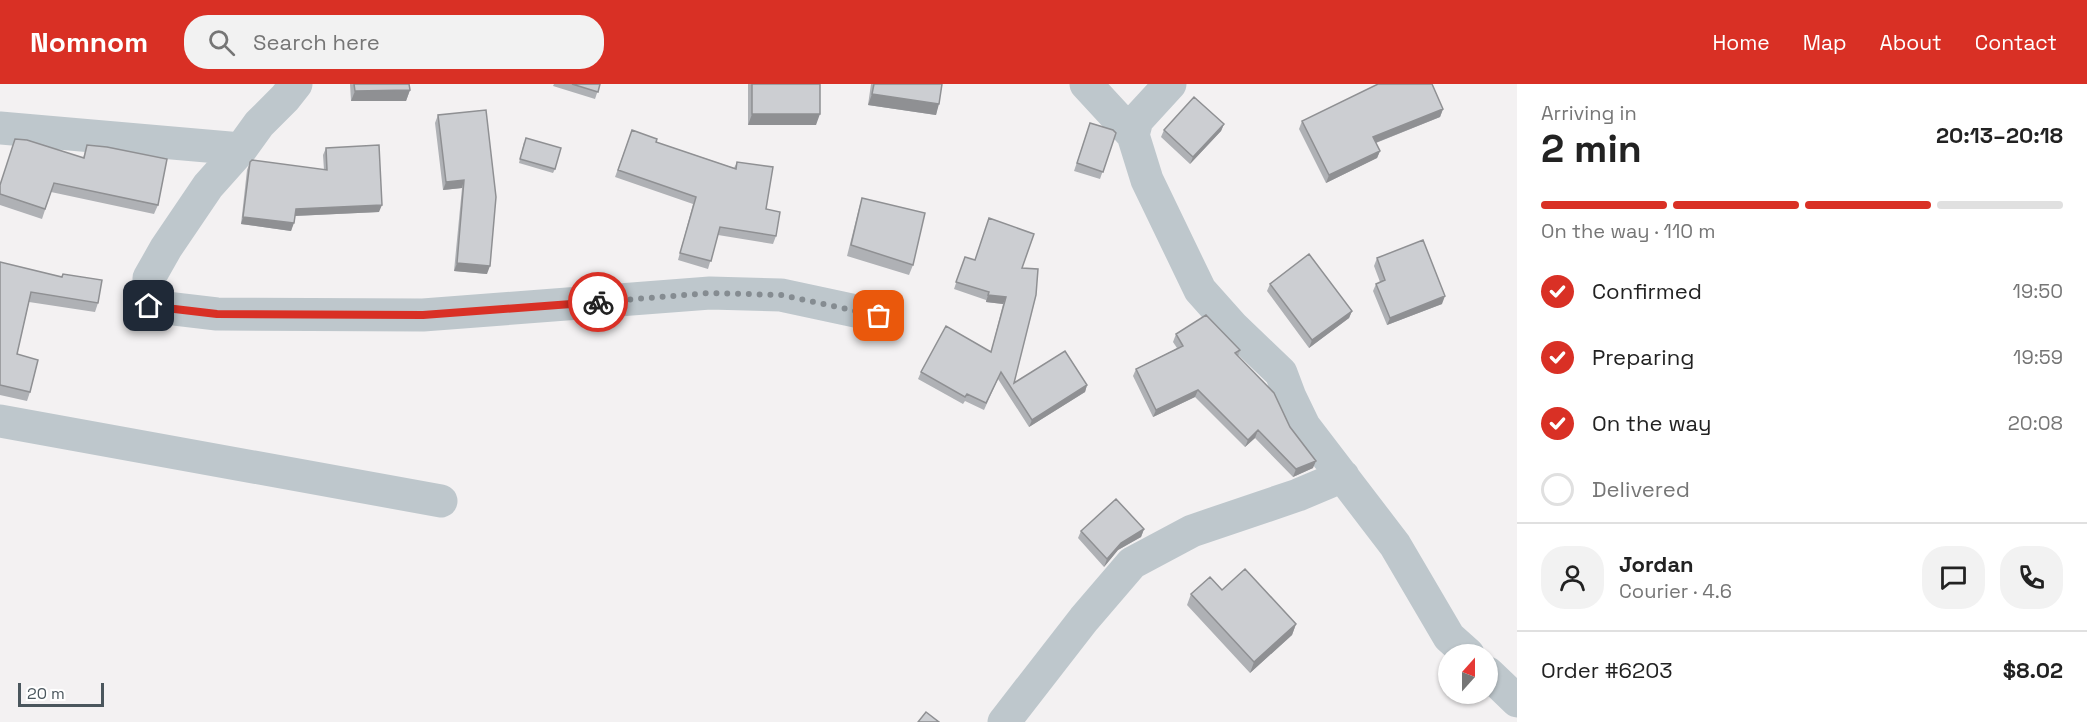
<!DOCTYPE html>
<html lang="en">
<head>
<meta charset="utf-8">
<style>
  :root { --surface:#fff; --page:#f2f2f2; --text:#222; --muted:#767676; --line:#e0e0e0; --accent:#d93025 }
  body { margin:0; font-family:"Space Grotesk",sans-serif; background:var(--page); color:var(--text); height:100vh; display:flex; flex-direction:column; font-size:22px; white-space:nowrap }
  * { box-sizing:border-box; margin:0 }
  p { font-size:20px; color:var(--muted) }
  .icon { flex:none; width:33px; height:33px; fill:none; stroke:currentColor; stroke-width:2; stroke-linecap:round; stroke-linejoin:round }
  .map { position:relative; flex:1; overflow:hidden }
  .sheet { display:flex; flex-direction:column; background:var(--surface); width:570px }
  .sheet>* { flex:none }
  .needle { width:39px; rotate:21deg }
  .buttons { position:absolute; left:1438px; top:560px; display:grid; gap:12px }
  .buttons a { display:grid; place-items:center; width:60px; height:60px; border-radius:50%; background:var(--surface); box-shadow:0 2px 4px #0004; font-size:30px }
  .scale { position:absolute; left:18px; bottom:15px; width:86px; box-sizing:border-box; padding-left:6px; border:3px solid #4a565d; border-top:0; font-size:16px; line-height:21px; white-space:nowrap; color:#4a565d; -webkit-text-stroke:4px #fff; paint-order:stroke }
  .pin { position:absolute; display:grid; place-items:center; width:51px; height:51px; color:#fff; margin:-26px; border-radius:12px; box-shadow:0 3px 9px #0006 }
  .courier { position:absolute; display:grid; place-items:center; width:60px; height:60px; margin:-30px; border:4px solid #d93025; border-radius:50%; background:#fff; color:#222; box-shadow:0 2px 8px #0007 }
  .headline em { font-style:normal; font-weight:700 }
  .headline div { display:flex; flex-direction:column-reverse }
  .headline { display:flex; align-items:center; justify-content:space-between; height:102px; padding:0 24px }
  h1 { font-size:39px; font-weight:700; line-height:45px }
  .bar { display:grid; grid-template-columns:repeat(4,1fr); gap:9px 6px; align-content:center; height:72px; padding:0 24px }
  .bar i { height:8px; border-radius:4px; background:var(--line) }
  .bar .current { background:var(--accent) }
  .bar p { grid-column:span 4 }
  .line { display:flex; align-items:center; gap:15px; padding:0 24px; border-top:2px solid var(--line) }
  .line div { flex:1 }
  .round { display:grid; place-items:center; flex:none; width:63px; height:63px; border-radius:24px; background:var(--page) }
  ol { padding:0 24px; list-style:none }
  li { display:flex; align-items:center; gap:18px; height:66px }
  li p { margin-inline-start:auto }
  li .icon { padding:6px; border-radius:50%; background:var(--accent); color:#fff; stroke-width:4 }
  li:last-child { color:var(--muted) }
  li i { width:33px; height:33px; border:3px solid var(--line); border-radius:50% }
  header { display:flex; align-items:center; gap:36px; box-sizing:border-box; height:84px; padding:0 30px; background:var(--accent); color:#fff }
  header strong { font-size:28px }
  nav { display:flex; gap:33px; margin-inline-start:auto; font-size:21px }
  .search { width:420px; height:54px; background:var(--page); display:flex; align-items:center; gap:15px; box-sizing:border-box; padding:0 21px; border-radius:24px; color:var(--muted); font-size:22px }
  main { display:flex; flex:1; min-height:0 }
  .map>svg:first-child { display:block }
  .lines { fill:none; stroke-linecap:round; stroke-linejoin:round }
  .minor { stroke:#bec7cc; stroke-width:33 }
  .wall { fill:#afb1b5 }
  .shaded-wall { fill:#8f9093 }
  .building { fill:#ccced2; stroke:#8f9093; stroke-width:1.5 }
  .done { stroke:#858c91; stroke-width:6; stroke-dasharray:0 10.8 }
  .route { stroke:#d93025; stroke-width:8 }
</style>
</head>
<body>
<header>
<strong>Nomnom</strong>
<div class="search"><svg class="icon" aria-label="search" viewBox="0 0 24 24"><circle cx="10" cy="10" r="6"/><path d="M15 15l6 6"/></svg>Search here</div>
<nav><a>Home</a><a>Map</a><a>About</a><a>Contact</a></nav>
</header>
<main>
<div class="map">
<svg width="1517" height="638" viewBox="0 0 1517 638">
  <rect width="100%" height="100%" fill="#f3f1f2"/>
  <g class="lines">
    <!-- minor -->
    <path class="minor" d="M 296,0 L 285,14 L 259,40 L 241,65 L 208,102 L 166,164 L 149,194 L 149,222 L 217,230 L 423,231 L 710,209 L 781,211 L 879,232
      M 1086,0 L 1133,51
      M 1170,0 L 1137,36 L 1133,51 L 1147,96 L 1200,206 L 1233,243 L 1281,289 L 1290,313 L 1304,342 L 1395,461 L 1449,553 L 1468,570
      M 0,44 L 241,65
      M 0,337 L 441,417
      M 1488,589 L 1517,617
      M 1004,638 L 1084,535 L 1132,479 L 1192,447 L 1298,411 L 1343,392"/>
  </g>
  <!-- wall -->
  <path class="wall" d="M 350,0 L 409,0 L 410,6 L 406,17 L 351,17 Z
    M 554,0 L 600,0 L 595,15 L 553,2 Z
    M 748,0 L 820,0 L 816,41 L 748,41 Z
    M 871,0 L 942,0 L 936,31 L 868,21 Z
    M 1443,25 L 1440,33 L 1376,59 L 1380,67 L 1377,74 L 1326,99 L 1299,45 L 1302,37 Z
    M 486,26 L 487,190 L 454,187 L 462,104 L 443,106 L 435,39 L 438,31 Z
    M 1090,39 L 1116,49 L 1100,95 L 1074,87 Z
    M 1224,40 L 1221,47 L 1190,80 L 1161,53 L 1164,46 Z
    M 632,46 L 656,58 L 734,84 L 737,78 L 766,125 L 776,152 L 773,160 L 718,151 L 708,185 L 678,176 L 693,120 L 615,93 Z
    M 524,58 L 555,85 L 553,89 L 519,79 Z
    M 87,61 L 158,121 L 154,130 L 51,108 L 42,135 L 0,121 L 0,100 L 83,74 Z
    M 326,64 L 379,128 L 295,132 L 291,147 L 241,140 L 247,86 L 250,78 L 324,86 L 323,71 Z
    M 862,114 L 913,181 L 909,191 L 847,172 L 859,124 Z
    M 965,173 L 974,176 L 1022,184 L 1014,299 L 1087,301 L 1085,308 L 1029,343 L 998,295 L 984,326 L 965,317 L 963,320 L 918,295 L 921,288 L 991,268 L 1003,220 L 986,218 L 986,216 L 954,205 Z
    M 1377,174 L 1442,220 L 1387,241 L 1373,207 L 1376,200 L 1380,198 L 1374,182 Z
    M 0,178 L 61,193 L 63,190 L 98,219 L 95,228 L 29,218 L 17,270 L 30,308 L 27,317 L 0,311 Z
    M 1270,200 L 1352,227 L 1349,234 L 1309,264 L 1267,207 Z
    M 1176,250 L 1240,266 L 1238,273 L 1290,343 L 1313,384 L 1293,393 L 1255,354 L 1245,363 L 1195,313 L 1153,333 L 1133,292 L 1136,285 L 1177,264 L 1173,258 Z
    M 1144,445 L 1141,453 L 1118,466 L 1104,483 L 1078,454 L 1081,447 Z
    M 1222,506 L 1296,540 L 1292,551 L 1250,589 L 1187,521 L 1191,510 Z"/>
  <!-- shaded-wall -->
  <path class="shaded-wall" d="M 410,6 L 406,17 L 351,17 L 355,7 Z
    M 872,10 L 939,20 L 936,31 L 868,21 Z
    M 1443,25 L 1440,33 L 1370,61 L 1373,53 Z
    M 752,30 L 820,30 L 816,41 L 748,41 Z
    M 1224,40 L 1221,47 L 1190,80 L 1193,73 Z
    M 1380,67 L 1377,74 L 1326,99 L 1329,91 Z
    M 464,96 L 462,104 L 443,106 L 446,98 Z
    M 382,121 L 379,128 L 293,132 L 296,125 Z
    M 243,133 L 294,139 L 291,147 L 241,140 Z
    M 457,179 L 490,182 L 487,190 L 454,187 Z
    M 988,211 L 1006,213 L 1003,220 L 986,218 Z
    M 1445,212 L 1442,220 L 1387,241 L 1390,234 Z
    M 1352,227 L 1349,234 L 1309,264 L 1312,256 Z
    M 1087,301 L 1085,308 L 1029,343 L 1032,336 Z
    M 1198,306 L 1195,313 L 1153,333 L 1156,326 Z
    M 1258,346 L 1255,354 L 1245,363 L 1248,356 Z
    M 1316,377 L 1313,384 L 1293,393 L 1296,385 Z
    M 1144,445 L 1141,453 L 1118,466 L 1104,483 L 1107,475 L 1121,459 Z
    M 1296,540 L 1292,551 L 1250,589 L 1254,578 Z"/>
  <!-- building -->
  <path class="building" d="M 354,0 L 409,0 L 410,6 L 355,7 Z
    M 572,0 L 600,0 L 598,8 Z
    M 752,0 L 820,0 L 820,30 L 752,30 Z
    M 874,0 L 942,0 L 939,20 L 872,10 Z
    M 1378,0 L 1432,0 L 1443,25 L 1373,53 L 1380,67 L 1329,91 L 1302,37 Z
    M 1194,13 L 1224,40 L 1193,73 L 1164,46 Z
    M 486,26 L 496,113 L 490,182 L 457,179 L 464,96 L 446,98 L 438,31 Z
    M 1090,39 L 1113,46 L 1116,49 L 1103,88 L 1077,79 Z
    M 632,46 L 657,55 L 656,58 L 736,85 L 737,78 L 773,83 L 766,125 L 780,128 L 776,152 L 720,143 L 711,177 L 680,169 L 696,113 L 618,86 Z
    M 526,54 L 561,64 L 555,85 L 520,75 Z
    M 15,55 L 27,56 L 84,74 L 87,61 L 107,63 L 167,75 L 158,121 L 54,99 L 45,125 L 0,110 L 0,101 Z
    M 379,61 L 382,121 L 296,125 L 294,139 L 243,133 L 250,78 L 252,76 L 327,86 L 326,64 Z
    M 862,114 L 925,129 L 913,181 L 851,161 Z
    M 989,134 L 1034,150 L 1022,184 L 1038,185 L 1036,211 L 1014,299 L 1065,267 L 1087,301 L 1032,336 L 1001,288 L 986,319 L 967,310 L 965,313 L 921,288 L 946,242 L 991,268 L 1006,213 L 988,211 L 989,208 L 956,198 L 965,173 L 975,176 Z
    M 1423,156 L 1445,212 L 1390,234 L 1376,200 L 1385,196 L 1377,174 Z
    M 1309,170 L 1352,227 L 1312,256 L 1270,200 Z
    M 0,178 L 62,193 L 63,190 L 102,196 L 98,219 L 31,208 L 17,270 L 38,276 L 30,308 L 0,301 Z
    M 1206,231 L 1240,266 L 1235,269 L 1274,309 L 1290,343 L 1316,377 L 1296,385 L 1258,346 L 1248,356 L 1198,306 L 1156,326 L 1136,285 L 1183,262 L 1176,250 Z
    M 1116,415 L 1144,445 L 1121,459 L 1107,475 L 1081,447 Z
    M 1245,485 L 1296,540 L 1254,578 L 1191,510 L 1210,493 L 1222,506 Z
    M 926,628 L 939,638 L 918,638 Z"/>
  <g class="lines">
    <!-- done -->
    <path class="done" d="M 598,218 L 710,209 L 781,211 L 879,232"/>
    <!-- route -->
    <path class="route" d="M 149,222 L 217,230 L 423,231 L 598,218"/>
  </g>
</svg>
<div class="buttons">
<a><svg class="needle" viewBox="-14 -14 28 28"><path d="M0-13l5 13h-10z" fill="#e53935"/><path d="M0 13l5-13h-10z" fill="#767676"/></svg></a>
</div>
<div class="scale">20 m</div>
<div class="pin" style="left:879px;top:232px;background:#ea580c"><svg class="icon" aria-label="bag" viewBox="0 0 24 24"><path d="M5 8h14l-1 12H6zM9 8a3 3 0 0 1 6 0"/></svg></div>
<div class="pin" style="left:149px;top:222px;background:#1f2937"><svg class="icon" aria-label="home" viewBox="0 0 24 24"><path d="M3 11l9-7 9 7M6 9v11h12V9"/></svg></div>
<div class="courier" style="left:598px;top:218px"><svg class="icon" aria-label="bike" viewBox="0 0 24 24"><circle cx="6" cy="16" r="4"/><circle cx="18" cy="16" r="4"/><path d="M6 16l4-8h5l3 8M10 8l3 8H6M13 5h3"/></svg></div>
</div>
<section class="sheet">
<div class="headline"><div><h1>2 min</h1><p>Arriving in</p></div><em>20:13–20:18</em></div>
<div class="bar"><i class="current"></i><i class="current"></i><i class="current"></i><i></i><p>On the way · 110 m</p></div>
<ol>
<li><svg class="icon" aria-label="check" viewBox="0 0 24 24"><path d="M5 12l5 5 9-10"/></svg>Confirmed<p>19:50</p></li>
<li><svg class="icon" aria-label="check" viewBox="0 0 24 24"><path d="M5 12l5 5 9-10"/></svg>Preparing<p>19:59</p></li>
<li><svg class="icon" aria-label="check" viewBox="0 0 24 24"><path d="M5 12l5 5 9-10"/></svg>On the way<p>20:08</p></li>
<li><i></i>Delivered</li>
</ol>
<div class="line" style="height:108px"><a class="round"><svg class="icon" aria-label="person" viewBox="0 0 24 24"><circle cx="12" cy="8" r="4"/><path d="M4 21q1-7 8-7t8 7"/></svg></a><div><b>Jordan</b><p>Courier · 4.6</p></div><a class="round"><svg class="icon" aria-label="chat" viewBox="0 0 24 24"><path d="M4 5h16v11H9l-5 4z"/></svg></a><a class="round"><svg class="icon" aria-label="phone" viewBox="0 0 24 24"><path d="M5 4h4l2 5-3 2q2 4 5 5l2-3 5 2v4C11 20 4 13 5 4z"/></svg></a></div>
<div class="line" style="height:78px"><div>Order #6203</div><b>$8.02</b></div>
</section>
</main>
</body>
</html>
